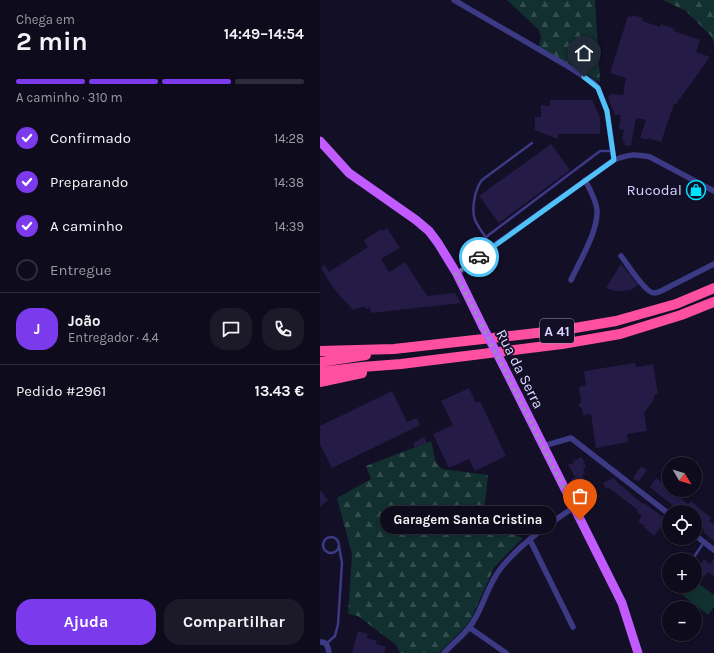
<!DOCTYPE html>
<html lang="pt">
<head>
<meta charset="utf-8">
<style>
  :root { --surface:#0e0b1c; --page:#1c1929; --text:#f1f3f6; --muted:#9b9ba3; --line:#2e2b3b; --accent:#7c3aed }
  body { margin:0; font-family:Karla,sans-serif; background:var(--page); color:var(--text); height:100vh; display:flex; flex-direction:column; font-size:15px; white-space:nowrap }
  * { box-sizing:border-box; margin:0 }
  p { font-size:13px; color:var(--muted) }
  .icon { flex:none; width:22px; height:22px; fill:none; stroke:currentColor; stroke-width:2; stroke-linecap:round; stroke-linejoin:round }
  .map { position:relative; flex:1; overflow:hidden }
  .side { display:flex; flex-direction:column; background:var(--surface); width:320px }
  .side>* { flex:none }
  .needle { width:26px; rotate:128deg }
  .controls { position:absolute; left:342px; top:457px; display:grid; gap:8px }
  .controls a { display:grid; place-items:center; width:40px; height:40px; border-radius:50%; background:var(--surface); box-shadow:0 2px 6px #0003,0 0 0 1px var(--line); font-size:20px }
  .pin { position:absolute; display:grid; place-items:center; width:34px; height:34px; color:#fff; margin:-41px -17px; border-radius:50% 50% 50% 0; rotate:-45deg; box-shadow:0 0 4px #0007 }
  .pin .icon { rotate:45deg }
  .courier { position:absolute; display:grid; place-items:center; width:40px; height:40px; margin:-20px; border:3px solid #4fc3f7; border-radius:50%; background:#fff; color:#222; box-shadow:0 1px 5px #0007 }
  .bubble { position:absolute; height:28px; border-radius:14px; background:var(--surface); box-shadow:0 2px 6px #0003,0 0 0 1px var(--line); font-size:13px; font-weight:700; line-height:28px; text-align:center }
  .headline em { font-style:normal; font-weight:700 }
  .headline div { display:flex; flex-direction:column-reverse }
  .headline { display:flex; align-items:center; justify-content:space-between; height:68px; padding:0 16px }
  h1 { font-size:26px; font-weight:700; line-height:30px }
  .bar { display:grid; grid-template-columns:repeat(4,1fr); gap:6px 4px; align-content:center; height:48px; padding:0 16px }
  .bar i { height:5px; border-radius:3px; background:var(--line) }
  .bar .active { background:var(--accent) }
  .bar p { grid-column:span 4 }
  .line { display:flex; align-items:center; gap:10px; padding:0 16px; border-top:1px solid var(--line) }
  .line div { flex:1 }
  .round { display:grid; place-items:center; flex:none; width:42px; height:42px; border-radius:16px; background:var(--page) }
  ol { padding:0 16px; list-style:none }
  li { display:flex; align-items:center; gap:12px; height:44px }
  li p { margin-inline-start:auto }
  li .icon { padding:4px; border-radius:50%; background:var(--accent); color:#fff; stroke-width:4 }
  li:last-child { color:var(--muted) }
  li i { width:22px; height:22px; border:2px solid var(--line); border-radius:50% }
  .primary-button { display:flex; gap:8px; margin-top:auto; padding:8px 16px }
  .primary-button a { flex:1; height:46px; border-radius:16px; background:var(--accent); color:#fff; font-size:16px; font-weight:700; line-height:46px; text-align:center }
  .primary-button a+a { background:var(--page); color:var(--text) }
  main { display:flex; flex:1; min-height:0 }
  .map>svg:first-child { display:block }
  .green { fill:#12302f }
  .forest { fill:url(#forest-firs) }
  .building { fill:#241b47 }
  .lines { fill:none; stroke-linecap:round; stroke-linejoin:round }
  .service { stroke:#3d3a85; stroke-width:2.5 }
  .minor { stroke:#3d3a85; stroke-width:5.5 }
  .primary { stroke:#c25bff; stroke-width:9 }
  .motorway { stroke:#ff4fa3; stroke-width:10 }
  .primary-bridge { stroke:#c25bff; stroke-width:9 }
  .done { stroke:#948fb3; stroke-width:4; stroke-dasharray:0 7.2 }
  .route { stroke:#4fc3f7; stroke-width:5 }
  .labels { text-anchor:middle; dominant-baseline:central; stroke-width:3.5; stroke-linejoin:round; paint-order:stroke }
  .shield { fill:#130f26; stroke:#9e99be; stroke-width:1 }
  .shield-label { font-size:14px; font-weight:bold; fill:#d9d4ff }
  .poi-label { font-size:15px; fill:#d9d4ff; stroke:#130f26; text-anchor:end }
  .street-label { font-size:15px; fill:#d9d4ff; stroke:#130f26 }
</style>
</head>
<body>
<main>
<section class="side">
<div class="headline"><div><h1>2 min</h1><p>Chega em</p></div><em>14:49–14:54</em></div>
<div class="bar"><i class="active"></i><i class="active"></i><i class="active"></i><i></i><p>A caminho · 310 m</p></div>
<ol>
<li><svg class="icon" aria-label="check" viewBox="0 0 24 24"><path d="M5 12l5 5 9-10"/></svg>Confirmado<p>14:28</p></li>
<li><svg class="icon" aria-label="check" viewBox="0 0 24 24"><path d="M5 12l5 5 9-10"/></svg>Preparando<p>14:38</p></li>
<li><svg class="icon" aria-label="check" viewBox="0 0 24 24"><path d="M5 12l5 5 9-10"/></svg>A caminho<p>14:39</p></li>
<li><i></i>Entregue</li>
</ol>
<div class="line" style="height:72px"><b class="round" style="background:var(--accent);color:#fff">J</b><div><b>João</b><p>Entregador · 4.4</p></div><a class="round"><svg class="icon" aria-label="chat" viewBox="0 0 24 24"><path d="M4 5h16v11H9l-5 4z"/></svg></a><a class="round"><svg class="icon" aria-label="phone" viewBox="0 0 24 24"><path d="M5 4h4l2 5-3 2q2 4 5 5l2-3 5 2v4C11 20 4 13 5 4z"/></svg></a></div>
<div class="line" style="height:52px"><div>Pedido #2961</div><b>13.43 €</b></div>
<div class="primary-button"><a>Ajuda</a><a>Compartilhar</a></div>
</section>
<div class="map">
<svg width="394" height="653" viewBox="0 0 394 653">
  <defs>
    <pattern id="forest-firs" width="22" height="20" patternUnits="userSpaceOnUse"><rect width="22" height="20" fill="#12302f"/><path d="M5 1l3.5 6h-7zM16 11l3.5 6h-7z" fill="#344d4e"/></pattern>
  </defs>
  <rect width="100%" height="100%" fill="#130f26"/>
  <!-- green -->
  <path class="green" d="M 375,581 L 394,595 L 394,607 L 388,615 L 360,593 L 365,586 L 375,586 Z"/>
  <!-- forest -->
  <path class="forest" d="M 187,0 L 275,0 L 280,82 L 219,47 L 221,37 L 219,30 Z
    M 343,0 L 394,0 L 394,43 L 391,36 L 366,11 Z
    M 111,441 L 116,463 L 122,469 L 168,475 L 163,523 L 203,538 L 184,557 L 174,568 L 151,619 L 146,626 L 119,653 L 80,653 L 76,645 L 38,616 L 28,614 L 32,554 L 17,498 L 51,479 L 46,466 Z"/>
  <!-- building -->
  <path class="building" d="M 313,15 L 323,18 L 322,21 L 340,27 L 341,24 L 355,29 L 354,31 L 380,40 L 376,52 L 390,57 L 356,104 L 354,104 L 341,142 L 328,138 L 327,140 L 320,138 L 326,120 L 316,118 L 311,146 L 304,145 L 305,141 L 302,140 L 304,130 L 299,129 L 301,115 L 295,115 L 288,98 L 290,94 L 303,95 L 306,78 L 290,73 L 308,16 L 312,17 Z
    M 230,100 L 272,100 L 280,117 L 280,134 L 238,134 L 238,139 L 215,130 L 215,117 L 221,117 L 221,105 L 230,106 Z
    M 231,144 L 250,170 L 179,223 L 159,196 Z
    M 67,228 L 80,248 L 61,259 L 69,272 L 85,262 L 107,296 L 135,293 L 141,303 L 51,313 L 50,308 L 45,309 L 45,306 L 33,310 L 14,289 L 1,268 L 5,265 L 9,272 L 48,247 L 44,240 L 62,229 L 63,231 Z
    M 301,264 L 318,285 L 311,290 L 302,291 L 294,291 L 286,288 Z
    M 315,363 L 316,367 L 333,364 L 338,394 L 334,395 L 334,399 L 324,413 L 327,431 L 307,434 L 308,442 L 276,448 L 271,414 L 263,415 L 262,408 L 258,406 L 261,402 L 259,387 L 266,385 L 264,371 Z
    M 149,388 L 156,403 L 160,401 L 186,456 L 155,471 L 149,459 L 129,468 L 113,434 L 133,425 L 121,401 Z
    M 72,391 L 87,422 L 97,418 L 100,425 L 12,468 L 0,444 L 0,426 Z
    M 104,437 L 107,443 L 95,448 L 93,443 Z
    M 262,457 L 266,467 L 263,469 L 265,474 L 262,475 L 264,479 L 253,484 L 251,479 L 255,477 L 248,465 L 254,463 L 253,461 Z
    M 321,466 L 327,470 L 318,482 L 313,478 Z
    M 294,478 L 298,483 L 323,504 L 324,503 L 346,519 L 345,522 L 347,524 L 343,529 L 341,527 L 334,536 L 324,527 L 325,526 L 318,522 L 322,516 L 317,512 L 318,510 L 289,488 L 286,489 L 283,483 Z
    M 336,478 L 349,488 L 349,490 L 352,490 L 360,496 L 359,497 L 368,504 L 371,501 L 391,518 L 389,521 L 394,524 L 394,541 L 383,532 L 385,530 L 375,523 L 375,512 L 361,512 L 330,487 Z
    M 0,490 L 8,500 L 0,507 Z
    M 394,558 L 394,576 L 388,572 L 384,577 L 376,572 L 384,559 L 390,564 Z
    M 38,631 L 48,634 L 47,638 L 57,641 L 56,644 L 66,647 L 64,653 L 32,653 Z"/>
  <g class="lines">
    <!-- service -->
    <path class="service" d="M 166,237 L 280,151 L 292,151
      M 172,247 C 167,238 159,229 155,220 C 151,209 155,189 162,180 L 212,143
      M3 545a8 8 0 1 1 16 0a8 8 0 1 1-16 0Z
      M 372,560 L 384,542
      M 7,643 L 15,636 L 18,624 L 22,563 L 19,546"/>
    <!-- minor -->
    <path class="minor" d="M 134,0 L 244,64 L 274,83 L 278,88 L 287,111 L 294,160
      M 301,256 C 307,263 325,293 334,293 C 337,293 341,291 343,290 L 394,264
      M 137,274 L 172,247 L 294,160 C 310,154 314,154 330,157 L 394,191
      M 251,280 C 260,260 278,232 277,210 C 276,200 270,189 265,180
      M 223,446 L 251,438 L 349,514
      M 375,535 L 394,550
      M 210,540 L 253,627
      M 150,628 L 186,653
      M 0,642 C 7,641 8,647 9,653
      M 124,653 C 133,643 146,634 153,622 C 164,605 168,584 181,568 C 201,543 228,525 254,507"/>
    <!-- primary -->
    <path class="primary" d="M 0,141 L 29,173 L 96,220 L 109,231 L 118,243 L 137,274 L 163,327
      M 183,365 L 302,603 L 318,653"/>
    <!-- motorway -->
    <path class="motorway" d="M 0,351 L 74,349 L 243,330 L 296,321 L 356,304 L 394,288
      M 0,362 L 46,355
      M 0,372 L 42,367 L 81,364 L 242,344 L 300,334 L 361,315 L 394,302
      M 0,382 L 42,373"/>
    <!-- primary-bridge -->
    <path class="primary-bridge" d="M 163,327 L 183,365"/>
  </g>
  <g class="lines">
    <!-- done -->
    <path class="done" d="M 159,257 L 136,274 L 260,520"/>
    <!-- route -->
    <path class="route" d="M 159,257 L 294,160 L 287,111 L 278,88 L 264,77"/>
  </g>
  <!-- icons -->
  <defs>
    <g id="shop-ring" transform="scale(1)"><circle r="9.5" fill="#130f26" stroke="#00e5ff" stroke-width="1.5"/><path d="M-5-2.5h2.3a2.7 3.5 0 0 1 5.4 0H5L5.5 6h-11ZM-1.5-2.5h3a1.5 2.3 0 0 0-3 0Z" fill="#00e5ff"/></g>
  </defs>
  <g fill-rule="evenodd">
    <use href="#shop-ring" x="376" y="190"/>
  </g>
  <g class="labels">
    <!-- shield labels -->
    <rect class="shield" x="220" y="319" width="34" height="24" rx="3"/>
    <g class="shield-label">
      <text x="237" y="331">A 41</text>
    </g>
    <!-- poi labels -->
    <g class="poi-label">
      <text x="362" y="190">Rucodal</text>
    </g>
    <!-- street labels -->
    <g class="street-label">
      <text transform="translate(200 369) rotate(63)">Rua da Serra</text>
    </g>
  </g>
</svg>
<div class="controls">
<a><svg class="needle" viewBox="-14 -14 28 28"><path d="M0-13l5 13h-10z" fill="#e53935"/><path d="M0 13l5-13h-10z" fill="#9b9ba3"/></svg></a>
<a><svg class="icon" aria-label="locate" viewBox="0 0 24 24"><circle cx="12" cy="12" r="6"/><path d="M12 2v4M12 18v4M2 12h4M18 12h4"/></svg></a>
<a>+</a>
<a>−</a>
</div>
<div class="pin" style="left:260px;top:520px;background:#ea580c"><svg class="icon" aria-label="bag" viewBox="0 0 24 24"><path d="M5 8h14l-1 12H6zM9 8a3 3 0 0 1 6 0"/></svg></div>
<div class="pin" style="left:264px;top:77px;background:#1f2937"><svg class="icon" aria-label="home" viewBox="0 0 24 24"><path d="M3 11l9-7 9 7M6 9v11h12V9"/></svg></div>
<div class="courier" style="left:159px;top:257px"><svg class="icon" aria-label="car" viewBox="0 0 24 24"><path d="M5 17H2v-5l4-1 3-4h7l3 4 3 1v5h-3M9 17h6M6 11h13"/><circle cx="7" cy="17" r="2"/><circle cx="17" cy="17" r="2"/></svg></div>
<div class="bubble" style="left:60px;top:506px;width:176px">Garagem Santa Cristina</div>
</div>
</main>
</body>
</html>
